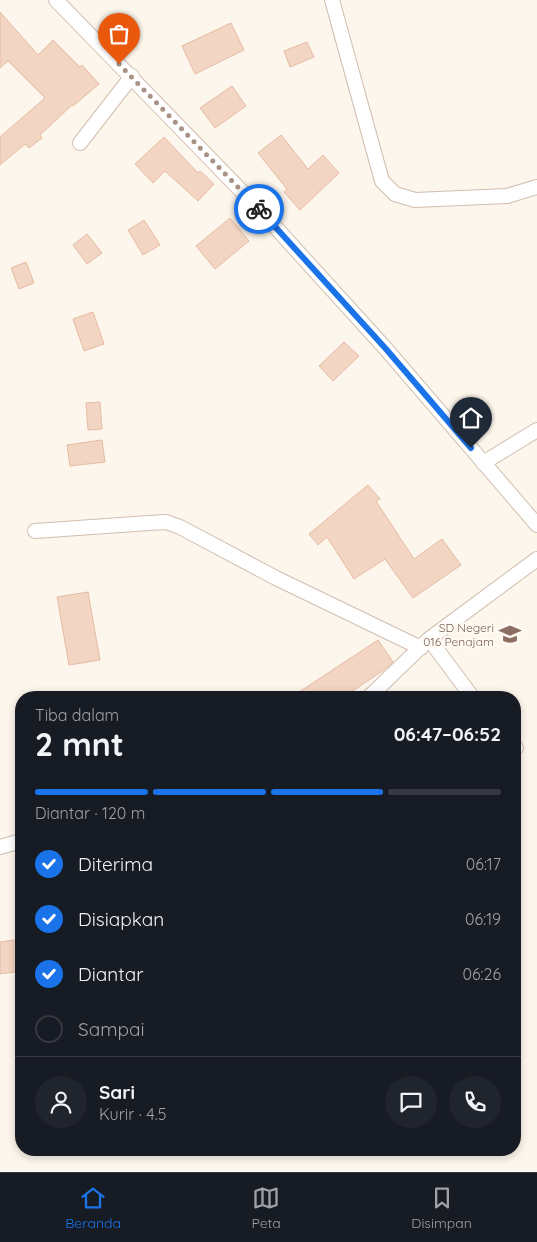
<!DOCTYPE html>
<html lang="id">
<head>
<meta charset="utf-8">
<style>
  :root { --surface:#171b24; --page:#20242c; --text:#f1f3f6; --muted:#9ea1a6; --line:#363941; --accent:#1a73e8 }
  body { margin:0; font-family:Quicksand,sans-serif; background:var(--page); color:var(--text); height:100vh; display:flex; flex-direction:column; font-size:19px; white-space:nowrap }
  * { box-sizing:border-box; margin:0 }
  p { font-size:16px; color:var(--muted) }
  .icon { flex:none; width:28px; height:28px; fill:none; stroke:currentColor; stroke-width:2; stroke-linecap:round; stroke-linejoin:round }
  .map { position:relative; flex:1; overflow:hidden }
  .panel { position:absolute; left:15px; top:691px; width:506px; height:465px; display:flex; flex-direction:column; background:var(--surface); border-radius:20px; box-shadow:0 2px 8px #0003 }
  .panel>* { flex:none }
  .pin { position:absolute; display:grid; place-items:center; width:42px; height:42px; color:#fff; margin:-51px -21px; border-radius:50% 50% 50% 0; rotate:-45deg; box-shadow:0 0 5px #0007 }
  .pin .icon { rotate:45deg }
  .courier { position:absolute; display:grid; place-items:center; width:50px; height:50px; margin:-25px; border:4px solid #1a73e8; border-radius:50%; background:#fff; color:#222; box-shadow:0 1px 6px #0007 }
  .overview em { font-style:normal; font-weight:700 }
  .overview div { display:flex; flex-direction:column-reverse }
  .overview { display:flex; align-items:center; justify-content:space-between; height:85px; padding:0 20px }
  h1 { font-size:32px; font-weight:700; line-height:38px }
  .bar { display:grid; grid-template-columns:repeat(4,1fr); gap:8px 5px; align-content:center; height:60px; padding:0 20px }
  .bar i { height:6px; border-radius:4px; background:var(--line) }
  .bar .selected { background:var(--accent) }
  .bar p { grid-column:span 4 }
  .line { display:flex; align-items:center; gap:12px; padding:0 20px; border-top:1px solid var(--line) }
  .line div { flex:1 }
  .round { display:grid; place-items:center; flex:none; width:52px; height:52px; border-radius:26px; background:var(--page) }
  ol { padding:0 20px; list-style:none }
  li { display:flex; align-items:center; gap:15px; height:55px }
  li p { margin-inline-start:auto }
  li .icon { padding:5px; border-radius:50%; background:var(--accent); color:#fff; stroke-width:4 }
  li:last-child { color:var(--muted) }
  li i { width:28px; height:28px; border:2px solid var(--line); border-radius:50% }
  .tab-bar { display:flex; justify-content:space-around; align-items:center; height:70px; border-top:1px solid var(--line); background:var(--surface); font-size:14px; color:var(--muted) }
  .tab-bar a { display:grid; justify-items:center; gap:2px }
  .tab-bar .selected { color:var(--accent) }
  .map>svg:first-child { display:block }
  .building { fill:#f3d5c3; stroke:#e6bba3 }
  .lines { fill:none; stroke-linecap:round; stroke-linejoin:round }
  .street-casing { stroke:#d1beb0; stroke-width:16 }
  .street { stroke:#fff; stroke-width:14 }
  .done { stroke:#a89285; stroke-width:5; stroke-dasharray:0 9 }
  .route { stroke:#1a73e8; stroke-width:6 }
  .labels { text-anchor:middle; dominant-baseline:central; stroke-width:4.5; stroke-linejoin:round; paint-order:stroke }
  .education-label { font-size:12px; fill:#785e54; stroke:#fffaf3; text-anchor:end }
</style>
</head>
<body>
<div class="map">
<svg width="537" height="1172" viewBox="0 0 537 1172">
  <rect width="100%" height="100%" fill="#fdf6ec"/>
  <!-- building -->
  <path class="building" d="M 0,12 L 38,55 L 53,40 L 80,67 L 82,65 L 99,84 L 73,106 L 72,105 L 40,135 L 42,138 L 29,148 L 25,144 L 0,165 L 0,137 L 45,98 L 8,61 L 0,68 Z
    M 231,23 L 244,50 L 195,74 L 182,46 Z
    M 307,42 L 314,57 L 290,67 L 284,51 Z
    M 232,86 L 246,106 L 215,128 L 200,108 Z
    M 281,135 L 308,169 L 323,155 L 339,173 L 300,210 L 284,192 L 287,189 L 258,153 Z
    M 164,137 L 198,173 L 200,171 L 214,184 L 198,201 L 165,171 L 153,183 L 135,164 Z
    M 230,218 L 249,241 L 215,269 L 196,246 Z
    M 144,220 L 160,245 L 143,255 L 128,230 Z
    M 87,234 L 102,253 L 87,264 L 73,245 Z
    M 26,262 L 34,283 L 19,289 L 11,268 Z
    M 93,312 L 104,344 L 84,351 L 73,319 Z
    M 344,342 L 359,356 L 333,381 L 319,366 Z
    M 100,402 L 102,429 L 88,430 L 86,403 Z
    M 102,440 L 105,462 L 70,466 L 67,445 Z
    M 368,485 L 380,499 L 376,501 L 414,559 L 442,539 L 461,565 L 413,598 L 385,559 L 354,579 L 327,537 L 318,545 L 309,534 Z
    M 88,592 L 100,660 L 69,665 L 57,597 Z
    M 378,640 L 393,662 L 384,670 L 342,698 L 290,698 Z
    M 21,939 L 21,971 L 0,974 L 0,942 Z"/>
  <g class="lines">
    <!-- street casing -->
    <g class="street-casing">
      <path id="street" d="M 56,0 L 258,208 L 386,349 L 537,525
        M 332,0 L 382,181 L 395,194 L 415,200 L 507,196 L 537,187
        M 80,143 L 132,76
        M 483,463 L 537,430
        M 35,531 L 149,523 L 166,522 L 180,527 L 276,578 L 421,648
        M 429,639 L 473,698
        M 368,698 L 429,639 L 537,559
        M 515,747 L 516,748
        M 0,847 L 21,841"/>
    </g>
    <!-- street -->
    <use href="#street" class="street"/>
  </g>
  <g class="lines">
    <!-- done -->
    <path class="done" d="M 119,64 L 259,209"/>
    <!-- route -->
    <path class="route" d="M 259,209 L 386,349 L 471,448"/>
  </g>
  <!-- icons -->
  <defs>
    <g id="school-bare" transform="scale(1.725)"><path d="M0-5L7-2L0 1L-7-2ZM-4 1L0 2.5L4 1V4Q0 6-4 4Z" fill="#8d6e63" stroke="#fffaf3" stroke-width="2.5" paint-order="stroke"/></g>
  </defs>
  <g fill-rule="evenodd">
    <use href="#school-bare" x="510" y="634"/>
  </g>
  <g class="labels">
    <!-- education labels -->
    <g class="education-label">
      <text x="494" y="627">SD Negeri<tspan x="494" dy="14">016 Penajam</tspan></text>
    </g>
  </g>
</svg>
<div class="pin" style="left:119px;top:64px;background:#ea580c"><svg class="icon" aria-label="bag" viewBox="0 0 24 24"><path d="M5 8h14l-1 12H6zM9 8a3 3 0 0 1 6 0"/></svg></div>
<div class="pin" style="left:471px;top:448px;background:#1f2937"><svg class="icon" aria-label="home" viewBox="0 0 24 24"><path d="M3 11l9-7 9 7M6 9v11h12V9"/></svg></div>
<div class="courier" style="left:259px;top:209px"><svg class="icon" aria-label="bike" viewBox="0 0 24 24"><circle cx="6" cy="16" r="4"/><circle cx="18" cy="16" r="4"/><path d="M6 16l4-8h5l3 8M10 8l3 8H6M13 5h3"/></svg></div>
<section class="panel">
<div class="overview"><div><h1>2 mnt</h1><p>Tiba dalam</p></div><em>06:47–06:52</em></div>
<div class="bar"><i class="selected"></i><i class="selected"></i><i class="selected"></i><i></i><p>Diantar · 120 m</p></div>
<ol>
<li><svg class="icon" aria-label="check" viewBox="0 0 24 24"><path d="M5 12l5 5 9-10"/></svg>Diterima<p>06:17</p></li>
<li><svg class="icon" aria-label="check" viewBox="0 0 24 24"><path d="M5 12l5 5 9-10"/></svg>Disiapkan<p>06:19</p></li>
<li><svg class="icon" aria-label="check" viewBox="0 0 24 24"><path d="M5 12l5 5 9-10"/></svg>Diantar<p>06:26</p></li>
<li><i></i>Sampai</li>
</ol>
<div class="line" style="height:90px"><a class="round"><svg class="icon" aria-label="person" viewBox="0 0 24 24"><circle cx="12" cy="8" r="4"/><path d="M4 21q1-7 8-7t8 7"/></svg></a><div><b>Sari</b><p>Kurir · 4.5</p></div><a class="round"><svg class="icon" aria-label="chat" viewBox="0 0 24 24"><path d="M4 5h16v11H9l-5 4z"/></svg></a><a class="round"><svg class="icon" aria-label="phone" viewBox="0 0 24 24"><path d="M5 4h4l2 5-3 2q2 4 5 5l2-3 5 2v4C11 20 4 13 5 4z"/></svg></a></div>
</section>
</div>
<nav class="tab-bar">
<a class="selected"><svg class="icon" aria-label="home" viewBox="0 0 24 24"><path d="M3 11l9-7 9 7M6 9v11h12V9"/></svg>Beranda</a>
<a><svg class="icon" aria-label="map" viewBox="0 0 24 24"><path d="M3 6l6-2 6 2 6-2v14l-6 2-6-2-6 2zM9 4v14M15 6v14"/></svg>Peta</a>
<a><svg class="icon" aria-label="saved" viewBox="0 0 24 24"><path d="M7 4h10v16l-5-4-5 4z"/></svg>Disimpan</a>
</nav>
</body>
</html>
